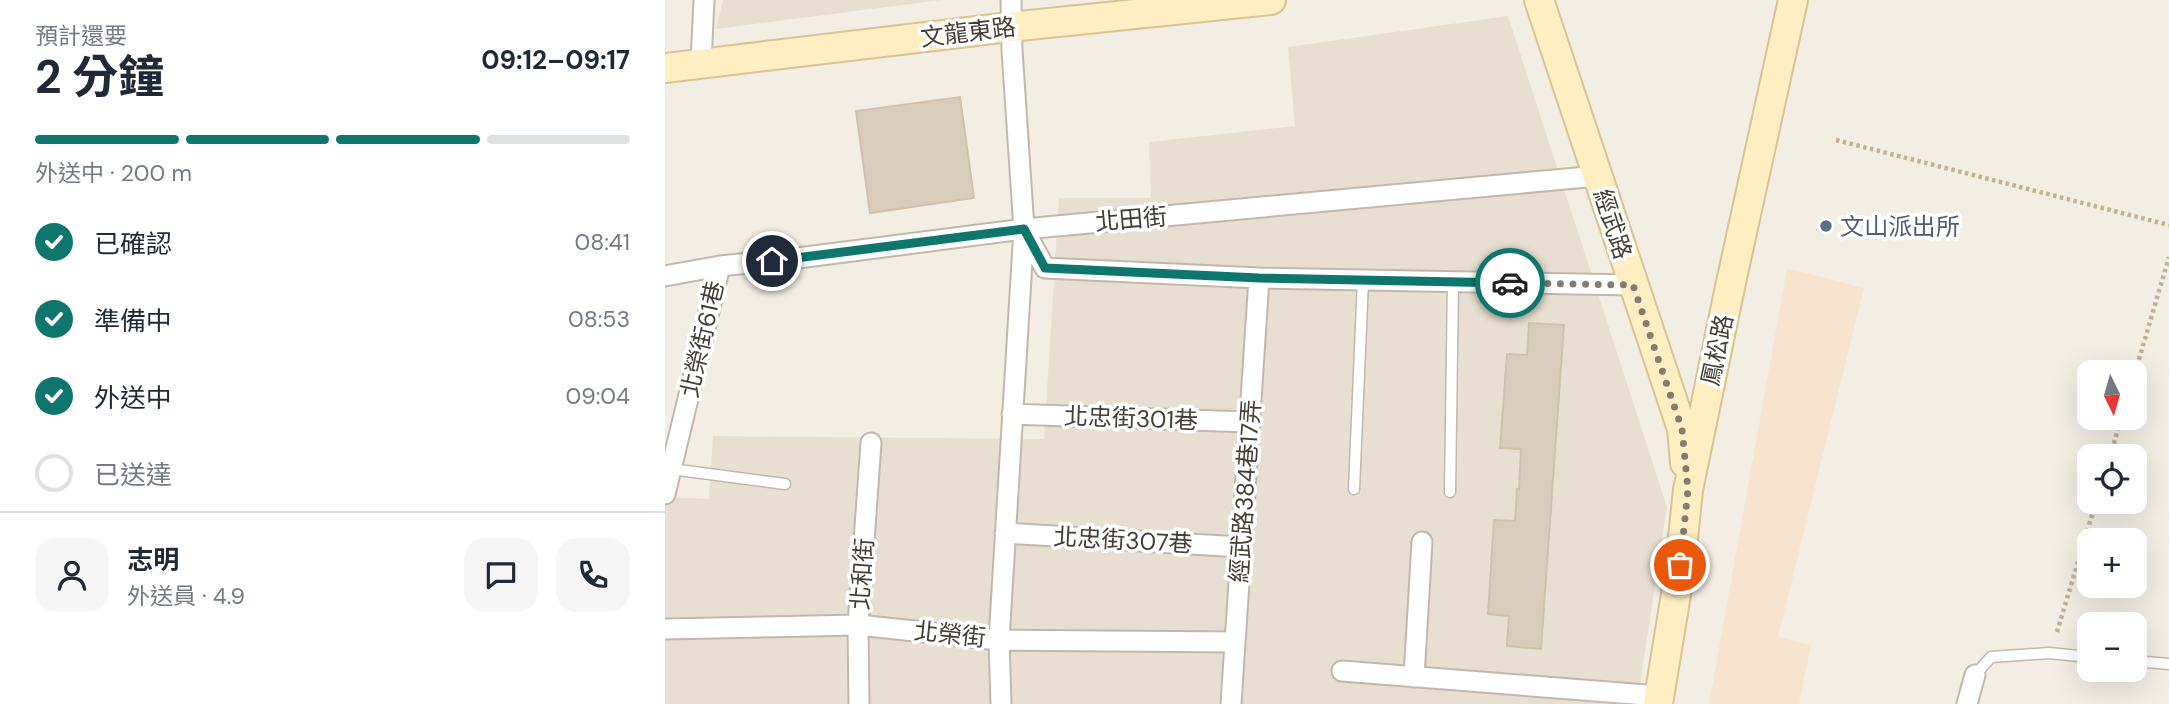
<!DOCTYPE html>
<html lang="zh-TW">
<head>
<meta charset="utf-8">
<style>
  :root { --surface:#fff; --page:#f6f6f7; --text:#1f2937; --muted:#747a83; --line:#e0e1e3; --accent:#0f766e }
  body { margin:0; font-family:"DM Sans","Noto Sans TC",sans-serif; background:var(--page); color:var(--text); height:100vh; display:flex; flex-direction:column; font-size:26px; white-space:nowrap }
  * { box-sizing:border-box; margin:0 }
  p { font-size:23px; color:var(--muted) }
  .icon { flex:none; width:38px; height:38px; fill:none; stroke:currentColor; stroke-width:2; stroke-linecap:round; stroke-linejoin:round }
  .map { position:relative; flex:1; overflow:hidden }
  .sheet { display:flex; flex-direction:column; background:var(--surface); width:665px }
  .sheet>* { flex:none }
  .needle { width:46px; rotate:175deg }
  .tools { position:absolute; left:1412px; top:360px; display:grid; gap:14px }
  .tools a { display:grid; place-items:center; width:70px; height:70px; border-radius:14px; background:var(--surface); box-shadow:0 7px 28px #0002; font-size:35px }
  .pin { position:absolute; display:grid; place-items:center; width:60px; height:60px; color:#fff; margin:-30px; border:4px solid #fff; border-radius:50%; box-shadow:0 2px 7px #0007 }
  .courier { position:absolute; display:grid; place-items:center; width:70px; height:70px; margin:-35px; border:5px solid #0f766e; border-radius:50%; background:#fff; color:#222; box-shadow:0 2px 9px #0007 }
  .summary em { font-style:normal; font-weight:700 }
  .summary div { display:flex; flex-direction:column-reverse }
  .summary { display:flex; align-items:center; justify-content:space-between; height:119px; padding:0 35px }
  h1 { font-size:46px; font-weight:700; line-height:52px }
  .bar { display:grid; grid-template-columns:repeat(4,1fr); gap:10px 7px; align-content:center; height:84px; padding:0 35px }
  .bar i { height:9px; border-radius:5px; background:var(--line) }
  .bar .on { background:var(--accent) }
  .bar p { grid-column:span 4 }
  .line { display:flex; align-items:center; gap:18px; padding:0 35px; border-top:2px solid var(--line) }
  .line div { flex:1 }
  .round { display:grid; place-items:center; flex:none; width:74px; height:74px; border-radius:21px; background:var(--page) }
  ol { padding:0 35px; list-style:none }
  li { display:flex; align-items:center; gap:21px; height:77px }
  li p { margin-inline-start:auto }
  li .icon { padding:7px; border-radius:50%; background:var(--accent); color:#fff; stroke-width:4 }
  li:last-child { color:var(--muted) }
  li i { width:38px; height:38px; border:4px solid var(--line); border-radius:50% }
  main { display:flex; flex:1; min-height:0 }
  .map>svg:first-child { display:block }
  .residential { fill:#e7e0d2 }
  .commercial { fill:#f6e4ce }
  .building { fill:#d8ccbc; stroke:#d0c1ac; stroke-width:2 }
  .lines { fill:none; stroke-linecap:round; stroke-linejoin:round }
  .lane-casing { stroke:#c2b8a9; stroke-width:13 }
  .street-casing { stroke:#c2b8a9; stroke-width:23 }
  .secondary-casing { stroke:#d8c394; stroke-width:32 }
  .path { stroke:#c1b197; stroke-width:4.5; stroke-dasharray:3.5 3.5; stroke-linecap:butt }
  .lane { stroke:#fff; stroke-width:10 }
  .street { stroke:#fff; stroke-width:19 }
  .secondary { stroke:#ffeec2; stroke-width:28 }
  .done { stroke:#827c72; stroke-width:7; stroke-dasharray:0 12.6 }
  .route { stroke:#0f766e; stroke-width:9 }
  .service-dot { fill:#5c6f8a; stroke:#fff; stroke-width:2.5 }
  .labels { text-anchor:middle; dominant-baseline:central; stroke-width:7; stroke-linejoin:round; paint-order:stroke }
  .street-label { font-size:24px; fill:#453e34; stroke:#fff }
  .service-label { font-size:24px; fill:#4e5e75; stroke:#fff; text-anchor:start }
</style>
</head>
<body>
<main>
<section class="sheet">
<div class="summary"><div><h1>2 分鐘</h1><p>預計還要</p></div><em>09:12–09:17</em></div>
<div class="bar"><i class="on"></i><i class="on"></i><i class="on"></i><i></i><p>外送中 · 200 m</p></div>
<ol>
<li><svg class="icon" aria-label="check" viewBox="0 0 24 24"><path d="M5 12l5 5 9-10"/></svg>已確認<p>08:41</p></li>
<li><svg class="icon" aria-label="check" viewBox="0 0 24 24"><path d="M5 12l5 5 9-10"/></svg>準備中<p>08:53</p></li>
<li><svg class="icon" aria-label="check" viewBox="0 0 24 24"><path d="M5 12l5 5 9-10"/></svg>外送中<p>09:04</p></li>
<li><i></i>已送達</li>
</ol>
<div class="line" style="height:126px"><a class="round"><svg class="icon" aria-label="person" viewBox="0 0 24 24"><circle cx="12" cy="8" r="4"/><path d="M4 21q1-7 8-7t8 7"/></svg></a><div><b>志明</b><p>外送員 · 4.9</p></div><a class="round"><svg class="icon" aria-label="chat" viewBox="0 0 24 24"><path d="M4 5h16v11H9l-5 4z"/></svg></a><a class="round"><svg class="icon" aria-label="phone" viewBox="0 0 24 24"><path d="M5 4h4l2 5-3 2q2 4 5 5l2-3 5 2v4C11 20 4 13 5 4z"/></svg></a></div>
</section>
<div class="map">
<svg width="1504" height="704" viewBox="0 0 1504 704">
  <rect width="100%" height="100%" fill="#f3eee4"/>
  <!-- residential -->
  <path class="residential" d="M 58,0 L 277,0 L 51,29 Z
    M 843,16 L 1002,507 L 972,704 L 0,704 L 0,497 L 44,499 L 48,436 L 379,439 L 394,198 L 486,198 L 484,142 L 630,126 L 623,47 Z"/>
  <!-- commercial -->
  <path class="commercial" d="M 1122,268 L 1199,288 L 1113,637 L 1146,645 L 1134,704 L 1044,704 Z"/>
  <!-- building -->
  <path class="building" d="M 295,97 L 309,198 L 205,213 L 191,111 Z
    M 864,323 L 899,325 L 876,649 L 842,646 L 844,616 L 823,614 L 829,520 L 850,521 L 852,489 L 854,489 L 856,449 L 835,448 L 842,354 L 862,355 Z"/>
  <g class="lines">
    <!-- lane casing -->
    <g class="lane-casing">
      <path id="lane" d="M 6,469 L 120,484
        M 689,489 L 698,280
        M 785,492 L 788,281
        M 1470,661 L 1504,664
        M 1310,675 L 1326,657 L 1384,653 L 1424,657"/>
    </g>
    <!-- street casing -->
    <g class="street-casing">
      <path id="street" d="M 36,63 L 39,0
        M 359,230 L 380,268 L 594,278 L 968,285
        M 0,276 L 55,266 L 133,258 L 359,229 L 933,176
        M 347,414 L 584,422
        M 0,494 L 55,266
        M 340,533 L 576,547
        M 0,629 L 193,625 L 334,640 L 570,642
        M 677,671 L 994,696
        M 749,677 L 757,542
        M 194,704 L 193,625 L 206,443
        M 336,704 L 334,640 L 359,229 L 347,50 L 346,0
        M 566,704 L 594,278
        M 1302,704 L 1310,675"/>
    </g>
    <!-- secondary casing -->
    <g class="secondary-casing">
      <path id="secondary" d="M 874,0 L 1017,429 L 1020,463
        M 0,68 L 345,27 L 606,0
        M 993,704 L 1014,576 L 1023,490 L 1065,287 L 1128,0"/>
    </g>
    <!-- path -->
    <path class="path" d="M 1171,140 L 1504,225
      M 1470,373 L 1504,257
      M 1445,457 L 1456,418
      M 1392,632 L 1431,502"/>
    <!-- lane -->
    <use href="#lane" class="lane"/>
    <!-- street -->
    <use href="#street" class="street"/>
    <!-- secondary -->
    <use href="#secondary" class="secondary"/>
  </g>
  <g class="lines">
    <!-- done -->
    <path class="done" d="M 845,283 L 968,285 L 1017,429 L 1023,490 L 1015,565"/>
    <!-- route -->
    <path class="route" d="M 107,261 L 359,229 L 380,268 L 594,278 L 845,283"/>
  </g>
  <!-- markers -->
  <circle class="service-dot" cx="1161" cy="226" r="7"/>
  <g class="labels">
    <!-- street labels -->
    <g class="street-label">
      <text transform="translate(303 32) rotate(-7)">文龍東路</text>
      <text transform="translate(466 219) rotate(-5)">北田街</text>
      <text transform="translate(948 224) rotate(72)">經武路</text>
      <text transform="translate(37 339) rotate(-77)">北榮街61巷</text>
      <text transform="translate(1052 350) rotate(-78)">鳳松路</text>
      <text transform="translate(466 418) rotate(2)">北忠街301巷</text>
      <text transform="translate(580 491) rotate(-86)">經武路384巷17弄</text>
      <text transform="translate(458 540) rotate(3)">北忠街307巷</text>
      <text transform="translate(197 574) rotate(-86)">北和街</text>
      <text transform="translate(285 634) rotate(6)">北榮街</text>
    </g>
    <!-- service labels -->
    <g class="service-label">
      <text x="1175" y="226">文山派出所</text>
    </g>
  </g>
</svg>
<div class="tools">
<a><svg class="needle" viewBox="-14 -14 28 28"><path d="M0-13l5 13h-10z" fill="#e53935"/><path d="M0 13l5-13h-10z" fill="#747a83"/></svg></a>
<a><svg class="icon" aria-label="locate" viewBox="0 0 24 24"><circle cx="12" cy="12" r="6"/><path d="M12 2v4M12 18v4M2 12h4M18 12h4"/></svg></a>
<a>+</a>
<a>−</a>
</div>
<div class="pin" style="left:1015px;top:565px;background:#ea580c"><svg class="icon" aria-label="bag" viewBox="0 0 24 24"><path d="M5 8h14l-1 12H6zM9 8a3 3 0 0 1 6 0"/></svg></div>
<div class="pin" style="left:107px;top:261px;background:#1f2937"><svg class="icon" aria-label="home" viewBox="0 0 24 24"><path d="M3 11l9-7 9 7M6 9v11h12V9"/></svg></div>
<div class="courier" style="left:845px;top:283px"><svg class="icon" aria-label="car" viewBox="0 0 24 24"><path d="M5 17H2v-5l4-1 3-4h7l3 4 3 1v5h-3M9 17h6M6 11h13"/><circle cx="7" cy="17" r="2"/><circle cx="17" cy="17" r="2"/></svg></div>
</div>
</main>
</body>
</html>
